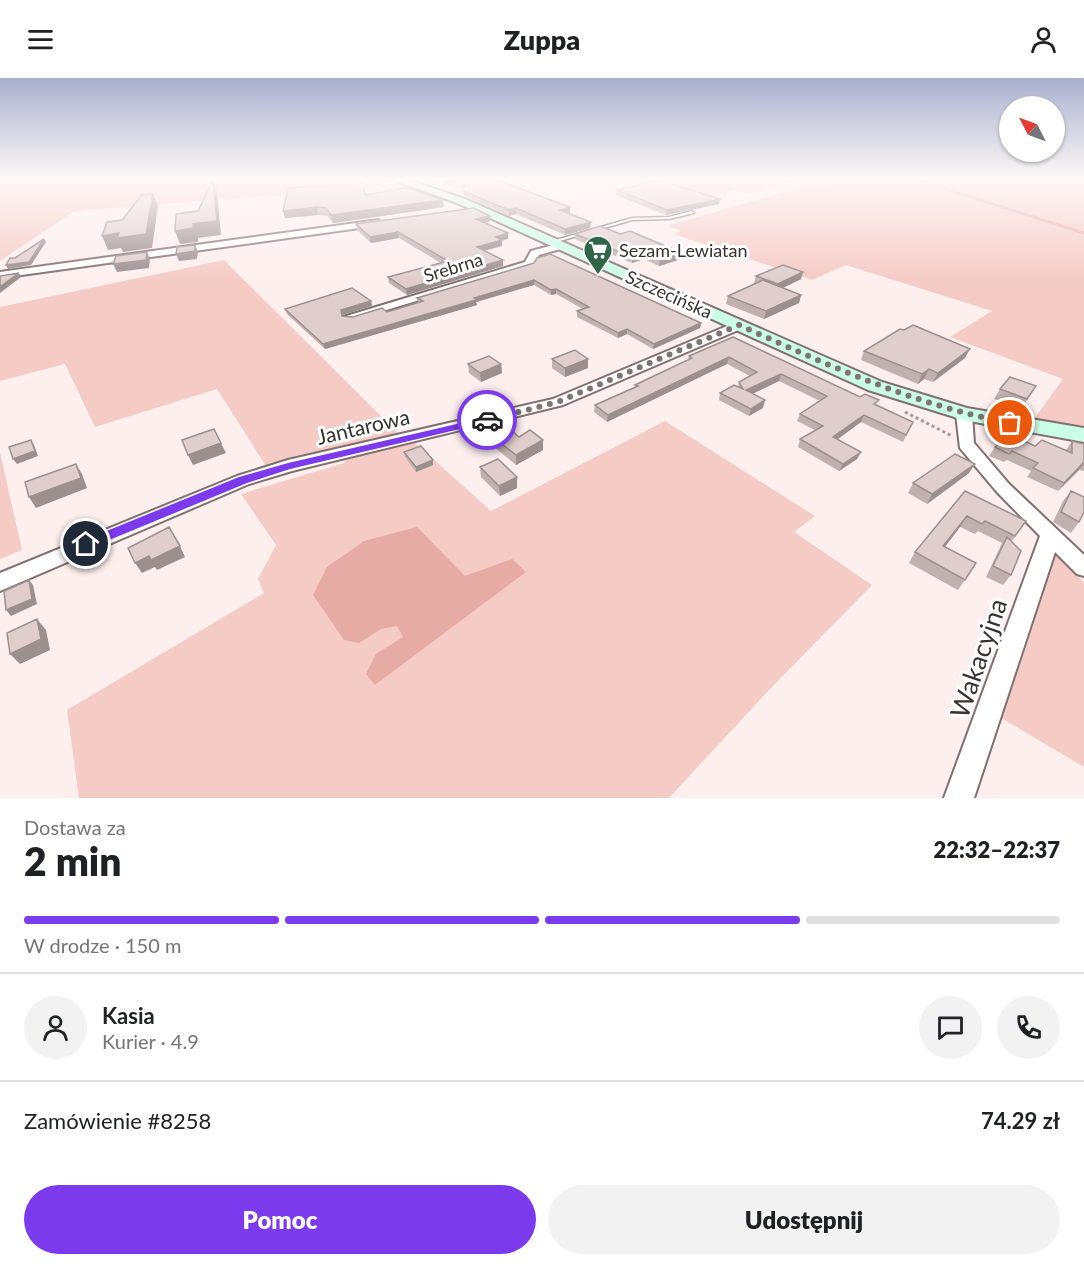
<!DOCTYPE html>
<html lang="pl">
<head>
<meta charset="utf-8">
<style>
  :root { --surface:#fff; --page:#f2f2f2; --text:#202124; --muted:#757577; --line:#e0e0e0; --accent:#7c3aed }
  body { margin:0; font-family:Lato,sans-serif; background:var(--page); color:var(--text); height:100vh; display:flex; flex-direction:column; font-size:22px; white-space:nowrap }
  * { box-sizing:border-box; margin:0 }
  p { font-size:20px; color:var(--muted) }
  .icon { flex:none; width:33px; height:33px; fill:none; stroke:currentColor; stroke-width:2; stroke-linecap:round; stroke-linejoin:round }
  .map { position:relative; height:720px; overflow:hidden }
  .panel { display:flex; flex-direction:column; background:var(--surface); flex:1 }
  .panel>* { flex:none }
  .needle { width:39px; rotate:312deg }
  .buttons { position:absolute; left:999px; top:18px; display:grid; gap:12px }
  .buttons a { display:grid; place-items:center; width:66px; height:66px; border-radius:50%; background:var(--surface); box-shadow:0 2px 4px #0004; font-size:30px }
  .pin { position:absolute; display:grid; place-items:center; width:51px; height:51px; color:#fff; margin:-26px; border:3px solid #fff; border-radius:50%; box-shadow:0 2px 6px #0007 }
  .courier { position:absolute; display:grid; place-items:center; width:60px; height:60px; margin:-30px; border:4px solid #7c3aed; border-radius:50%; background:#fff; color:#222; box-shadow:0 2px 8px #0007 }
  .headline em { font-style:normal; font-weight:800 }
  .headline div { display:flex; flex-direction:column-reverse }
  .headline { display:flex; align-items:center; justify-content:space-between; height:102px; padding:0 24px }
  h1 { font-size:39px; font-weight:800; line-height:45px }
  .bar { display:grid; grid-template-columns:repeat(4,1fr); gap:9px 6px; align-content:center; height:72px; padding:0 24px }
  .bar i { height:8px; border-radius:4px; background:var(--line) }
  .bar .on { background:var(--accent) }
  .bar p { grid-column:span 4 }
  .line { display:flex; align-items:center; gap:15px; padding:0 24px; border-top:2px solid var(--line) }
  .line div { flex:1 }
  .round { display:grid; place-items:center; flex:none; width:63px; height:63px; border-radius:32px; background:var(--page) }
  .primary-button { display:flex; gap:12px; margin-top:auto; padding:12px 24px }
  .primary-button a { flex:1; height:69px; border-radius:36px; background:var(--accent); color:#fff; font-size:24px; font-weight:800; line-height:69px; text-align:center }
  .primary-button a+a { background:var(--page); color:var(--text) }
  header { display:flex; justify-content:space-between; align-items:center; height:78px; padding:0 24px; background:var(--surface); font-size:27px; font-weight:800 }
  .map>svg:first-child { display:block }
  .green { fill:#f5cbc6 }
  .water { fill:#e6aba5 }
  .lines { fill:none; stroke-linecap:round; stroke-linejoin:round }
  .stream { stroke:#e6aba5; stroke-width:3 }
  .lane-casing { stroke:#80716f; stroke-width:3 }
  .street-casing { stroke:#80716f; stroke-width:4 }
  .secondary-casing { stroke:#80716f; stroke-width:4 }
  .path { stroke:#a59a99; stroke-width:3; stroke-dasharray:3 3; stroke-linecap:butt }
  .lane { fill:#fff; fill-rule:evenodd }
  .street { fill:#fff; fill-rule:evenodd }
  .secondary { fill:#cafee6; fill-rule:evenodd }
  .wall { fill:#c0b1af }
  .shaded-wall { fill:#9c908f }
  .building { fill:#dfcecc; stroke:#9c908f; stroke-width:1.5 }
  .route { fill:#7c3aed }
  .done { stroke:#7d7473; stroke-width:6; stroke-dasharray:0 10.8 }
  .labels { text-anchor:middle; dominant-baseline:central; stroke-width:6; stroke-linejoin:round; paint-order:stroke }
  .far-poi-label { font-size:18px; fill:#383131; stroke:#fff; text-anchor:start }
  .far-street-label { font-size:18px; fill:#383131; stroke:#fff }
  .street-label { font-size:21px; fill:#383131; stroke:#fff }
  .near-street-label { font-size:26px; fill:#383131; stroke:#fff }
</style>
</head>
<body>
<header><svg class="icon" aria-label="menu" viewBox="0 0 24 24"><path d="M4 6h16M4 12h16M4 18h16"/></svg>Zuppa<svg class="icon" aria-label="person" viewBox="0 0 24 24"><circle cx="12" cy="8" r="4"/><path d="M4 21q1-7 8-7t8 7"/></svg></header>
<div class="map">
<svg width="1084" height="720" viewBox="0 0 1084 720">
  <rect width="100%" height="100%" fill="#fdefee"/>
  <!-- green -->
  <path class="green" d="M 0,101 L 381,101 L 426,114 L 391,104 L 364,110 L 74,133 L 0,183 Z
    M 675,101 L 803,101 L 748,116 L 735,112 L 702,120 L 697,114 L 665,103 Z
    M 829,101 L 1084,101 L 1084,348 L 1034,341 L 1063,301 L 950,259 L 992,233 L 846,187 L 812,202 L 674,156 L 681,153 L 667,148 Z
    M 224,182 L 398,355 L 266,388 L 217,311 L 95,349 L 65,286 L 0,303 L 0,229 Z
    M 665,343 L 815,438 L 794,454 L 872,507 L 769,612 L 669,720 L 79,720 L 67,632 L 264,515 L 258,501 L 276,467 L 241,416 L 344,385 L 350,377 L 413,363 L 491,433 Z
    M 0,374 L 22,472 L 0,481 Z
    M 1052,473 L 1084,504 L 1084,689 L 1001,640 Z"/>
  <!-- water -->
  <path class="water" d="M 417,449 L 465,498 L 512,481 L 526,494 L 375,607 L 366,596 L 376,576 L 403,559 L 397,548 L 381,551 L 359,565 L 344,562 L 313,517 L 327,489 L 364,463 Z"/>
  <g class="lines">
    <!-- stream -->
    <path class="stream" d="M 914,101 L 1084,155"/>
    <!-- lane casing -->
    <g class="lane-casing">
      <path id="lane" d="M 692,133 L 694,135 L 669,141 L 632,142 L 553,165 L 549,164 L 632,140 L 669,139 Z"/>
    </g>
    <!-- street casing -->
    <g class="street-casing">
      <path id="street" d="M 378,142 L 382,145 L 381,147 L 0,200 L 0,194 Z
        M 561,165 L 564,166 L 564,170 L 539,177 L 533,188 L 353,242 L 345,242 L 343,239 L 525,184 L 531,173 Z
        M 739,243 L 745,247 L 743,250 L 563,327 L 292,393 L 249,406 L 0,513 L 0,495 L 237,398 L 288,382 L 553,321 Z
        M 964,331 L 972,336 L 974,365 L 1009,406 L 1084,477 L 1084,498 L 1077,496 L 1055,474 L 974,720 L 944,720 L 1040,458 L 997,414 L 960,370 L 956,336 Z"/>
    </g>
    <!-- secondary casing -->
    <g class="secondary-casing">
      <path id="secondary" d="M 391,101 L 405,101 L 465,121 L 882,304 L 967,330 L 1084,350 L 1084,364 L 964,342 L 868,312 L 457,125 Z"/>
    </g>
    <!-- path -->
    <path class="path" d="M 905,334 L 952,358"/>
    <!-- lane -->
    <use href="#lane" class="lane"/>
    <!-- street -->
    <use href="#street" class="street"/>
    <!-- secondary -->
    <use href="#secondary" class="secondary"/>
  </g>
  <!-- wall -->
  <path class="wall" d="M 431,101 L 494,101 L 570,129 L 570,135 L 569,135 L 591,144 L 590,150 L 565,157 L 516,136 L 509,138 L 464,118 L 464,112 Z
    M 617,112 L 720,121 L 719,126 L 666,137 L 616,117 Z
    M 365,117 L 444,129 L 333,145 L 327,138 L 318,137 L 285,140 L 283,133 Z
    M 490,138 L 490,143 L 484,144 L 508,161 L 502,162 L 502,168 L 484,173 L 503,188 L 407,217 L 389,205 L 388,199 L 441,185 L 399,160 L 371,165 L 357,152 L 356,146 Z
    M 575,156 L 620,156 L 682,175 L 681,181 L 659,188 L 644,181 L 632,185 L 575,161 Z
    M 534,185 L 701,245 L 700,250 L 653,271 L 627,256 L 618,260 L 577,239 L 577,233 L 583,231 L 556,216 L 551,217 L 534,207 L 476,224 L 477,227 L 325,271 L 287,236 L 285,231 L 371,223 L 372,228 L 342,237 L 342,238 L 353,239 L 387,234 L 418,225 L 417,220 Z
    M 756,198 L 801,201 L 783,210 L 801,217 L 799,225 L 764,241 L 726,226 L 728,218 L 754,206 Z
    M 733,259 L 913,344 L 903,364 L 861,344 L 838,361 L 861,374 L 857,381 L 839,393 L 798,369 L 800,361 L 815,352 L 797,343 L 800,336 L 820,323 L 779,303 L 752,316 L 763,330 L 749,338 L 719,322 L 720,315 L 738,309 L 739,304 L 750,298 L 727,286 L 607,344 L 594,334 L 595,327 L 635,310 L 635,307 L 688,282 L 689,278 Z
    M 864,273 L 965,280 L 933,304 L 924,301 L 918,306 L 861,282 Z
    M 552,281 L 588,290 L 565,299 L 552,290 Z
    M 468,286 L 501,286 L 502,295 L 481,304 L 469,295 Z
    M 1000,311 L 1030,318 L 1021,330 L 994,321 Z
    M 519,359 L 543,372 L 516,387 L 494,369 L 494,360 Z
    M 1072,363 L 1084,366 L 1084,393 L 1079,392 L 1058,413 L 1027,399 L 1031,393 L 1007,382 L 1004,384 L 989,378 L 995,369 L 1035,368 L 1066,372 Z
    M 404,374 L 433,387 L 416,394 L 405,379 Z
    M 480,389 L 517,399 L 517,410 L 500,418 L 481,399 Z
    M 969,395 L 927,426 L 908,415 L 913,405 Z
    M 965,413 L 1026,443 L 1012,463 L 1011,497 L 1003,507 L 986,499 L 1002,465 L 978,453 L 975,456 L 960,449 L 945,469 L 976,485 L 958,512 L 909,485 L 915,474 Z
    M 1071,413 L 1079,444 L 1071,455 L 1053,444 L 1063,423 Z"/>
  <!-- shaded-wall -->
  <path class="shaded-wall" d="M 213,102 L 217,114 L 221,157 L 198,160 L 198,164 L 180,166 L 175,153 L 193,146 Z
    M 153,116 L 158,128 L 152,170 L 123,174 L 121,170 L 108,172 L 102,158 L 119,155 Z
    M 720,121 L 719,126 L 666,137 L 667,132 Z
    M 443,122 L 444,129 L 333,145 L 331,137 Z
    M 317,129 L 318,137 L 285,140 L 283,133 Z
    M 570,129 L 570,135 L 560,138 L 560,132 Z
    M 516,130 L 516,136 L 509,138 L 509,132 Z
    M 490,138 L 490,143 L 477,146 L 476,141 Z
    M 591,144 L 590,150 L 565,157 L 565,151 Z
    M 398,154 L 399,160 L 371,165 L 370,159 Z
    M 508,155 L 508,161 L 502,162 L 502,168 L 478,174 L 477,169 L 496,159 Z
    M 44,161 L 46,164 L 31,187 L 8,191 L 6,187 Z
    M 195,167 L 198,174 L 197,181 L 179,183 L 176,176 Z
    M 147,174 L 150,181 L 149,190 L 117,194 L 113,186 Z
    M 645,175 L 644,181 L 632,185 L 632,179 Z
    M 682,175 L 681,181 L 659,188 L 660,182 Z
    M 503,182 L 503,188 L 407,217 L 406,211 Z
    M 803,194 L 801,201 L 776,213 L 778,206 Z
    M 19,195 L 21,199 L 0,215 L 0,209 Z
    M 534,202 L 534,207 L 476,224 L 477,227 L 325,271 L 323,266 Z
    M 556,211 L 556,216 L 551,217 L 551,212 Z
    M 801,217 L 799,225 L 764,241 L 766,233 Z
    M 371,223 L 372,228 L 342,237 L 343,243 L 341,232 Z
    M 701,245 L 700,250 L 653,271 L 654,266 Z
    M 627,251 L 627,256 L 618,260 L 618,255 Z
    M 970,271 L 965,280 L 933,304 L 938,295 Z
    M 729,279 L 727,286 L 607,344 L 608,337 Z
    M 588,281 L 588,290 L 565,299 L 565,290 Z
    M 501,286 L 502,295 L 481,304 L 480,295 Z
    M 929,291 L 924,301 L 918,306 L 922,296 Z
    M 781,296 L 779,303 L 744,320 L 746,312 Z
    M 765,322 L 763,330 L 749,338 L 751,331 Z
    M 864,337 L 861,344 L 831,366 L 833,359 Z
    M 31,362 L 34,367 L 38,378 L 17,386 L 13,381 Z
    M 543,362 L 543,372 L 516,387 L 516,377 Z
    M 221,365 L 226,375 L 193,387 L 188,377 Z
    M 861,374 L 857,381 L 839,393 L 843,386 Z
    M 433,382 L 433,387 L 416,394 L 416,389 Z
    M 1084,385 L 1079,392 L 1058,413 L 1064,405 Z
    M 76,386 L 82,396 L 87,410 L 36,430 L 29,419 Z
    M 975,386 L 969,395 L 927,426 L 932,416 Z
    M 517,399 L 517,410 L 500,418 L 499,408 Z
    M 967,438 L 960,449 L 937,479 L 943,468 Z
    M 180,468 L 185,479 L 157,492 L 155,489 L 142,495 L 135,485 L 149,478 Z
    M 29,502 L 33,507 L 37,526 L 11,538 L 6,532 Z
    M 37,541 L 46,552 L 50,572 L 20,586 L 10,576 Z"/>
  <!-- building -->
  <path class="building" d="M 446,101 L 494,101 L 570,129 L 560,132 L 591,144 L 565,151 L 516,130 L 509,132 L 463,113 L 465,107 Z
    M 213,102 L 217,143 L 193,146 L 193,150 L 175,153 L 176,136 L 198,133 Z
    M 659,102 L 720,121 L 667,132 L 617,112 Z
    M 363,105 L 365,117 L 406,110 L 443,122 L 331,137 L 326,130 L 317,129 L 283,133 L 288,110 Z
    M 153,116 L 146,156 L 117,160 L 119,155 L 102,158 L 107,144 L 122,142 L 142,117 Z
    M 474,130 L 490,138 L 476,141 L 508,155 L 496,159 L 502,162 L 477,169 L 503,182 L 406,211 L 388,199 L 448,183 L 398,154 L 370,159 L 356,146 Z
    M 600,148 L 620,156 L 630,153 L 682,175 L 660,182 L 645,175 L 632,179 L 575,156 Z
    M 44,161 L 29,184 L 6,187 L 10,180 L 15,180 Z
    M 195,167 L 195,173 L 176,176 L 177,169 Z
    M 147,174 L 146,182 L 113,186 L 116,178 Z
    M 550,176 L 701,245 L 654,266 L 627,251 L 618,255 L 577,233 L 589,229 L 556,211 L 551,212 L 534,202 L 474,220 L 476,222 L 323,266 L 285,231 L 352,210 L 371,223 L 341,232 L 342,238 L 353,239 L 382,230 L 387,234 L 423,223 L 417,220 L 534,185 L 537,180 Z
    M 783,187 L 803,194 L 778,206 L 756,198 Z
    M 19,195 L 0,209 L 0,198 Z
    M 763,202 L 801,217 L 766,233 L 728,218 Z
    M 913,247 L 970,271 L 938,295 L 929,291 L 922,296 L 864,273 L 900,251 L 904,252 Z
    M 733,259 L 860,319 L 865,316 L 879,322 L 874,326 L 913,344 L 906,357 L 864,337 L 833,359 L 861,374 L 843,386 L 800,361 L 823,348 L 800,336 L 827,318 L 781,296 L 746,312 L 765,322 L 751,331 L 720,315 L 734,307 L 743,311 L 739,304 L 757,294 L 729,279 L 608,337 L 595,327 L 638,308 L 635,307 L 692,280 L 689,278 Z
    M 575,272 L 588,281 L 565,290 L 552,281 Z
    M 489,278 L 501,286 L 480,295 L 468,286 Z
    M 1010,299 L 1036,308 L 1027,321 L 1000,311 Z
    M 214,351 L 221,365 L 188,377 L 182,362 Z
    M 510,351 L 519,359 L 530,352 L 543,362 L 516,377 L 494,360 Z
    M 1010,356 L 1035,368 L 1042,362 L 1072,375 L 1072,363 L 1084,366 L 1084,384 L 1064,405 L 1033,390 L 1038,385 L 1012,373 L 1009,376 L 995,369 Z
    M 31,362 L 35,373 L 13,381 L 9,369 Z
    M 421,368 L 433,382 L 416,389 L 404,374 Z
    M 955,376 L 975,386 L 932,416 L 913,405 Z
    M 498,381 L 517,399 L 499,408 L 480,389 Z
    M 76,386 L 81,400 L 29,419 L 25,404 Z
    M 965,413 L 1026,443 L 1015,458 L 985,443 L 982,446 L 967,438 L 943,468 L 976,485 L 965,502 L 915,474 Z
    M 1071,413 L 1084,419 L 1084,434 L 1079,444 L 1061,434 Z
    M 169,449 L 180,468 L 151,482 L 149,478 L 135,485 L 128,470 Z
    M 1007,459 L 1021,473 L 1011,497 L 993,488 Z
    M 29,502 L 32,521 L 6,532 L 4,513 Z
    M 37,541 L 41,561 L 10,576 L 7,555 Z"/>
  <!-- sky -->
  <linearGradient id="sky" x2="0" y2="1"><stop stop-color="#a7b0cd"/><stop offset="0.5" stop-color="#fef8f7"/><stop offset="1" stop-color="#fef8f7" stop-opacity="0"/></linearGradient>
  <rect width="1084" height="202" fill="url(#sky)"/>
  <!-- route -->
  <path class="route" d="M 487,339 L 491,342 L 490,344 L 290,391 L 247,405 L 90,470 L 86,471 L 80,466 L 82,463 L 239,399 L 288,385 Z"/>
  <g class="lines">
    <!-- done -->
    <path class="done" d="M 487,342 L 558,324 L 739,247 C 828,287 914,327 1010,345"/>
  </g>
  <!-- icons -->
  <defs>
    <g id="supermarket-pin" transform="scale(1.5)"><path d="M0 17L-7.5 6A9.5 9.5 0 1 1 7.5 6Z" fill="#31654a" stroke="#fff"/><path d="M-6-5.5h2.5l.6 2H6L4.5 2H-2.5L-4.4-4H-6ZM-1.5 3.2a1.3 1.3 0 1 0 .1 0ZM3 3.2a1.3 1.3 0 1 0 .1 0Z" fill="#fff"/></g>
  </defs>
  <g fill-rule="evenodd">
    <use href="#supermarket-pin" x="598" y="172"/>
  </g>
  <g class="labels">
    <!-- far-poi labels -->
    <g class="far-poi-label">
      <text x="619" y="172">Sezam-Lewiatan</text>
    </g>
    <!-- far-street labels -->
    <g class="far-street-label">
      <text transform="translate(453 189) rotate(-17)">Srebrna</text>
      <text transform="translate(669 216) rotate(24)">Szczecińska</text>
    </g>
    <!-- street labels -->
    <g class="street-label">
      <text transform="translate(363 348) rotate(-13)">Jantarowa</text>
    </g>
    <!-- near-street labels -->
    <g class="near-street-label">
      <text transform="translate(978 580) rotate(-71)">Wakacyjna</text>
    </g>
  </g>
</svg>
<div class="buttons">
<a><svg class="needle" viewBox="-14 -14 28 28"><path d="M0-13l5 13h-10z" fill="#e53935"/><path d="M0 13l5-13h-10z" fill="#757577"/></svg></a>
</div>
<div class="pin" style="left:1010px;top:345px;background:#ea580c"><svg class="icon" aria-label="bag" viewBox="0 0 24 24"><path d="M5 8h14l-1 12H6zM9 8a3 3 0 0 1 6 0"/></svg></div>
<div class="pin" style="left:86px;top:466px;background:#1f2937"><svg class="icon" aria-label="home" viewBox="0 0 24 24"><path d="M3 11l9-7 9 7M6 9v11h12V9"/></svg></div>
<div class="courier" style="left:487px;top:342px"><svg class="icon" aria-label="car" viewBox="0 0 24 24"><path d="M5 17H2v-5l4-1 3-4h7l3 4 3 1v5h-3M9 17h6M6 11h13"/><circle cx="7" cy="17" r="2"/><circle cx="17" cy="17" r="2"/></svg></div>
</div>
<section class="panel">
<div class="headline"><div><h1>2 min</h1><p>Dostawa za</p></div><em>22:32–22:37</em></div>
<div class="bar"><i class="on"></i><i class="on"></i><i class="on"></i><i></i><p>W drodze · 150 m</p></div>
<div class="line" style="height:108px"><a class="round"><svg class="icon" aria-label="person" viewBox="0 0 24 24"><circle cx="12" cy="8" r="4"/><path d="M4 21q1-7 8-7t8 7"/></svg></a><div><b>Kasia</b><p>Kurier · 4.9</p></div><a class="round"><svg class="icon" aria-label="chat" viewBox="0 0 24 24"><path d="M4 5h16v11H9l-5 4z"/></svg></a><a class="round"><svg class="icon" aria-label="phone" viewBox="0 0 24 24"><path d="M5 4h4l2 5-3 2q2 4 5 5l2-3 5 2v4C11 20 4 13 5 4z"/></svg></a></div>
<div class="line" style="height:78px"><div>Zamówienie #8258</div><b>74.29 zł</b></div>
<div class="primary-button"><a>Pomoc</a><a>Udostępnij</a></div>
</section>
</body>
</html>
